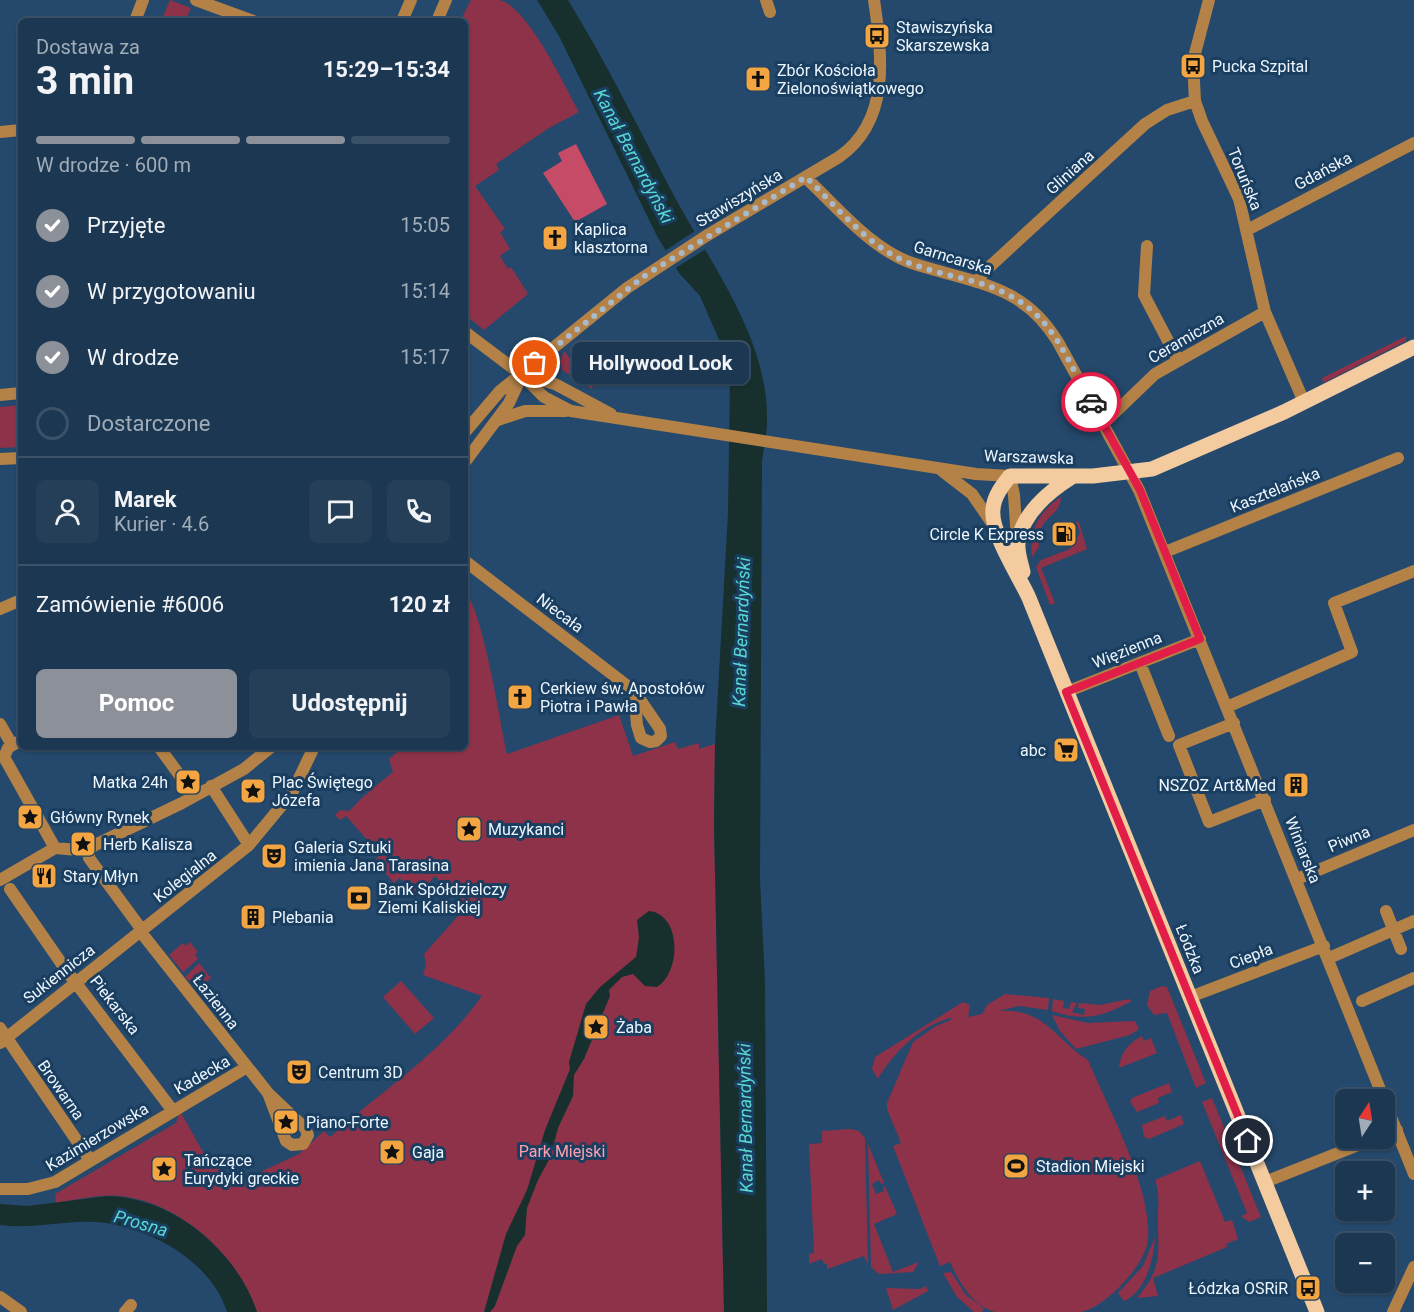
<!DOCTYPE html>
<html lang="pl">
<head>
<meta charset="utf-8">
<style>
  :root { --surface:#1c3751; --page:#253f58; --text:#f1f3f6; --muted:#a0acb7; --line:#3a5168; --accent:#8c9099 }
  body { margin:0; font-family:Roboto,sans-serif; background:var(--page); color:var(--text); height:100vh; display:flex; flex-direction:column; font-size:22px; white-space:nowrap }
  * { box-sizing:border-box; margin:0 }
  p { font-size:20px; color:var(--muted) }
  .icon { flex:none; width:33px; height:33px; fill:none; stroke:currentColor; stroke-width:2; stroke-linecap:round; stroke-linejoin:round }
  .map { position:relative; flex:1; overflow:hidden }
  .drawer { position:absolute; left:18px; top:18px; width:450px; height:732px; display:flex; flex-direction:column; background:var(--surface); border-radius:9px; box-shadow:0 2px 4px #0004,0 0 0 2px var(--line) }
  .drawer>* { flex:none }
  .needle { width:39px; rotate:12deg }
  .fabs { position:absolute; left:1335px; top:1089px; display:grid; gap:12px }
  .fabs a { display:grid; place-items:center; width:60px; height:60px; border-radius:9px; background:var(--surface); box-shadow:0 2px 4px #0004,0 0 0 2px var(--line); font-size:30px }
  .pin { position:absolute; display:grid; place-items:center; width:51px; height:51px; color:#fff; margin:-26px; border:3px solid #fff; border-radius:50%; box-shadow:0 2px 6px #0007 }
  .courier { position:absolute; display:grid; place-items:center; width:60px; height:60px; margin:-30px; border:4px solid #e11d48; border-radius:50%; background:#fff; color:#222; box-shadow:0 2px 8px #0007 }
  .bubble { position:absolute; height:42px; border-radius:9px; background:var(--surface); box-shadow:0 2px 4px #0004,0 0 0 2px var(--line); font-size:20px; font-weight:700; line-height:42px; text-align:center }
  .head em { font-style:normal; font-weight:700 }
  .head div { display:flex; flex-direction:column-reverse }
  .head { display:flex; align-items:center; justify-content:space-between; height:102px; padding:0 18px }
  h1 { font-size:39px; font-weight:700; line-height:45px }
  .bar { display:grid; grid-template-columns:repeat(4,1fr); gap:9px 6px; align-content:center; height:72px; padding:0 18px }
  .bar i { height:8px; border-radius:4px; background:var(--line) }
  .bar .on { background:var(--accent) }
  .bar p { grid-column:span 4 }
  .line { display:flex; align-items:center; gap:15px; padding:0 18px; border-top:2px solid var(--line) }
  .line div { flex:1 }
  .round { display:grid; place-items:center; flex:none; width:63px; height:63px; border-radius:9px; background:var(--page) }
  ol { padding:0 18px; list-style:none }
  li { display:flex; align-items:center; gap:18px; height:66px }
  li p { margin-inline-start:auto }
  li .icon { padding:6px; border-radius:50%; background:var(--accent); color:#fff; stroke-width:4 }
  li:last-child { color:var(--muted) }
  li i { width:33px; height:33px; border:3px solid var(--line); border-radius:50% }
  .primary-button { display:flex; gap:12px; margin-top:auto; padding:12px 18px }
  .primary-button a { flex:1; height:69px; border-radius:9px; background:var(--accent); color:#fff; font-size:24px; font-weight:700; line-height:69px; text-align:center }
  .primary-button a+a { background:var(--page); color:var(--text) }
  .map>svg:first-child { display:block }
  .green { fill:#8d3248 }
  .forest { fill:#c64b67 }
  .water { fill:#17302e }
  .pier { fill:#25496c }
  .lines { fill:none; stroke-linecap:round; stroke-linejoin:round }
  .minor { stroke:#b48247; stroke-width:12 }
  .major { stroke:#f3cb9e; stroke-width:15 }
  .done { stroke:#a7b9cb; stroke-width:6; stroke-dasharray:0 10.8 }
  .route { stroke:#e11d48; stroke-width:8 }
  .labels { text-anchor:middle; dominant-baseline:central; stroke-width:6; stroke-linejoin:round; paint-order:stroke }
  .poi-label { font-size:16px; fill:#edf6fe; stroke:#1a3e60; text-anchor:start }
  .street-label { font-size:16px; fill:#edf6fe; stroke:#1a3e60 }
  .park-label { font-size:16px; fill:#fea0af; stroke:#1a3e60 }
  .water-label { font-size:18px; font-style:italic; fill:#58d8cf; stroke:#1a3e60 }
</style>
</head>
<body>
<div class="map">
<svg width="1414" height="1312" viewBox="0 0 1414 1312">
  <rect width="100%" height="100%" fill="#25496c"/>
  <!-- green -->
  <path class="green" d="M 170,0 L 191,8 L 185,21 L 161,21 Z
    M 471,0 C 480,0 490,0 499,0 C 527,5 566,88 579,112 L 549,128 L 496,164 L 499,170 L 475,186 L 505,229 L 500,232 L 510,249 L 500,256 L 508,269 L 511,267 L 528,294 L 484,330 L 465,315 L 465,21 L 460,21 Z
    M 1406,336 L 1406,341 L 1323,383 L 1322,378 Z
    M 564,351 L 593,386 L 592,389 L 562,370 L 560,361 Z
    M 21,405 L 21,447 L 0,448 L 0,407 Z
    M 1061,497 C 1061,518 1035,516 1039,547 L 1032,557 C 1028,531 1040,510 1061,497 Z
    M 1076,521 L 1079,522 L 1087,549 L 1041,568 L 1055,603 L 1050,605 L 1036,567 L 1041,560 L 1070,549 L 1080,533 Z
    M 465,593 C 482,606 501,727 507,754 L 619,715 L 633,756 L 675,742 L 678,749 L 699,743 L 699,749 L 715,744 L 714,824 L 724,1312 L 257,1312 C 239,1256 180,1202 120,1196 C 99,1194 76,1200 56,1203 L 55,1194 L 176,1123 L 180,1111 L 207,1159 L 239,1182 L 299,1154 L 324,1131 L 330,1137 L 337,1131 C 387,1087 443,1051 482,996 L 423,975 L 426,965 L 424,954 L 466,907 L 435,876 L 421,891 L 428,899 L 409,894 L 414,888 L 399,878 L 394,883 L 375,861 L 380,854 L 346,816 L 340,820 L 335,815 L 340,810 L 349,811 L 366,794 L 370,796 L 367,793 L 393,772 L 389,759 L 403,747 L 465,747 Z
    M 190,942 L 198,952 L 195,954 L 198,959 L 183,972 L 169,955 L 183,943 L 186,946 Z
    M 199,963 L 211,978 L 206,983 L 220,1000 L 212,1007 L 185,977 Z
    M 401,981 L 434,1018 L 415,1034 L 383,997 Z
    M 1162,986 L 1167,987 L 1206,1083 L 1196,1088 L 1167,1013 L 1154,1015 L 1147,1005 L 1150,991 Z
    M 1005,994 L 1049,998 L 1048,1010 L 1019,1006 L 998,1011 C 1045,1007 1055,1040 1088,1060 C 1107,1106 1157,1197 1147,1245 C 1141,1269 1105,1307 1081,1312 C 1066,1312 1047,1312 1031,1312 C 1020,1312 1005,1312 995,1312 C 972,1305 959,1282 950,1262 L 940,1266 L 893,1146 L 901,1143 L 887,1109 L 887,1103 L 913,1042 L 936,1026 L 951,1020 L 951,1018 C 921,1025 893,1053 878,1079 L 872,1069 L 875,1057 L 963,1002 L 970,1005 L 968,1017 L 982,1014 L 987,1005 Z
    M 1053,999 L 1064,1001 L 1063,1008 L 1069,1009 L 1071,1002 L 1077,1003 L 1072,1012 L 1084,1015 L 1085,1009 L 1078,1008 L 1079,1003 L 1100,1005 L 1129,999 L 1132,1001 C 1105,1015 1086,1023 1052,1011 Z
    M 1052,1015 L 1088,1023 L 1135,1021 L 1139,1029 L 1130,1035 L 1076,1049 L 1060,1031 Z
    M 1142,1036 L 1144,1041 L 1151,1038 L 1157,1053 L 1119,1068 C 1120,1053 1129,1043 1142,1036 Z
    M 1169,1083 L 1172,1092 L 1158,1098 L 1159,1103 L 1137,1112 L 1130,1102 L 1132,1098 Z
    M 1212,1098 L 1261,1217 L 1249,1222 L 1241,1216 L 1247,1213 L 1202,1102 Z
    M 1181,1115 L 1184,1124 L 1149,1139 L 1144,1137 L 1142,1125 L 1165,1116 L 1167,1121 Z
    M 850,1129 L 859,1131 L 865,1138 L 868,1265 L 864,1256 L 827,1269 L 827,1263 L 824,1264 L 822,1259 L 809,1264 L 809,1254 L 814,1253 L 809,1144 L 822,1143 L 822,1131 Z
    M 868,1144 L 884,1183 L 881,1184 L 879,1180 L 872,1184 L 876,1194 L 884,1191 L 883,1187 L 885,1186 L 897,1214 L 874,1224 L 893,1272 L 919,1262 L 913,1272 L 879,1274 L 871,1267 Z
    M 1200,1161 L 1225,1222 L 1232,1220 L 1238,1239 L 1226,1244 L 1227,1247 L 1153,1278 L 1158,1296 L 1137,1298 C 1163,1267 1158,1255 1158,1218 C 1158,1204 1160,1194 1155,1180 Z
    M 1155,1237 C 1154,1258 1146,1292 1124,1301 L 1118,1293 L 1143,1266 Z
    M 951,1272 L 966,1295 L 984,1308 L 982,1312 L 974,1312 L 957,1297 L 943,1273 Z
    M 926,1286 L 928,1291 L 893,1310 L 886,1288 L 920,1289 Z"/>
  <!-- forest -->
  <path class="forest" d="M 576,144 L 607,204 L 575,222 L 543,173 L 562,161 L 558,153 Z"/>
  <!-- water -->
  <path class="water" d="M 537,0 L 568,0 C 606,62 638,127 672,192 C 709,262 769,338 767,421 C 767,434 764,448 762,461 L 760,879 L 765,982 L 767,1312 L 724,1312 L 714,824 L 715,744 L 728,513 L 730,378 L 720,342 L 700,296 L 679,273 L 657,236 L 559,36 Z
    M 649,911 C 682,914 681,973 657,987 L 645,986 L 633,974 L 622,977 L 609,990 L 610,996 L 584,1059 L 574,1075 L 573,1096 L 558,1128 L 550,1158 L 538,1180 L 527,1208 L 525,1235 L 517,1246 L 495,1306 L 490,1312 L 484,1312 L 506,1234 L 527,1190 L 545,1130 L 570,1069 L 569,1062 L 586,1004 L 600,987 L 636,957 L 639,938 L 637,920 Z
    M 108,1196 C 173,1197 237,1251 257,1312 L 227,1312 C 212,1263 154,1230 106,1223 C 71,1218 35,1230 0,1225 L 0,1204 L 27,1206 Z"/>
  <!-- pier -->
  <path class="pier" d="M 698,229 L 709,247 L 674,269 L 663,252 Z"/>
  <g class="lines">
    <!-- minor -->
    <path class="minor" d="M 196,0 L 253,21
      M 766,0 L 770,12
      M 1209,0 L 1193,61 L 1195,101 L 1202,121 L 1239,199 L 1265,312 L 1304,402
      M 135,21 L 143,0
      M 402,21 L 411,0
      M 437,21 L 446,0
      M 0,132 L 21,130
      M 805,177 C 834,204 861,237 896,256 C 908,263 921,266 935,270 C 988,285 1027,291 1058,342 L 1139,490 L 1414,1174
      M 1247,230 L 1414,143
      M 1147,246 L 1144,295 L 1178,360
      M 976,282 L 986,270 L 1145,124 L 1167,110 L 1195,101
      M 465,332 L 522,375 L 544,397 L 571,411 L 976,474 L 1010,476 L 1014,495 L 1017,539
      M 522,375 L 555,384 L 611,414
      M 0,395 L 21,393
      M 498,420 L 525,411 L 566,411
      M 1103,424 L 1155,374 L 1265,312
      M 465,432 L 500,391 L 627,288 L 706,236 L 839,157 C 891,121 882,55 874,0
      M 0,459 L 21,458
      M 465,462 L 509,403 L 522,375
      M 941,470 L 972,494 L 994,526
      M 1165,552 L 1398,458
      M 465,561 L 634,691 L 660,729 L 661,736 L 656,741 L 650,742 L 641,738 L 637,725 L 634,691
      M 0,609 L 21,600
      M 1140,663 L 1169,736
      M 1066,692 L 1200,639
      M 1227,707 L 1352,652 L 1334,603 L 1414,571
      M 1234,723 L 1179,745 L 1209,822 L 1265,800
      M 0,724 L 12,745
      M 159,747 L 194,795
      M 4,757 L 55,848
      M 4,757 L 8,748 L 21,740
      M 211,786 L 249,845
      M 89,851 L 93,846 L 182,803 L 244,769 L 271,747
      M 89,851 L 89,858 L 142,930
      M 1297,879 L 1414,830
      M 0,880 L 55,848 L 89,851
      M 10,889 L 66,970 L 173,1111
      M 1386,911 L 1401,949
      M 140,931 L 268,1093 L 305,1128 L 308,1135 L 303,1144 L 292,1145 L 286,1141 L 268,1093
      M 1329,958 L 1414,921
      M 1190,997 L 1324,946
      M 1362,1001 L 1414,978
      M 0,1028 L 90,1160
      M 0,1043 L 249,845 L 292,793 L 314,747
      M 1384,1135 L 1397,1130
      M 1265,1182 L 1376,1138
      M 0,1189 L 28,1189 L 55,1182 L 247,1067
      M 0,1297 L 21,1312
      M 125,1312 L 131,1305
      M 1393,1312 L 1414,1267"/>
    <!-- major -->
    <path class="major" d="M 1023,572 C 1021,563 1017,552 1018,543 C 1022,514 1048,492 1072,477
      M 1317,1312 L 1029,598 C 1019,576 990,532 993,509 C 994,496 1002,486 1010,476 L 1093,476 L 1152,469 L 1284,412 L 1414,347"/>
  </g>
  <g class="lines">
    <!-- done -->
    <path class="done" d="M 535,363 L 647,274 L 806,177 C 834,204 863,240 898,258 C 922,270 951,275 976,282 C 1047,303 1058,342 1091,402"/>
    <!-- route -->
    <path class="route" d="M 1091,402 L 1140,490 L 1200,639 L 1066,692 L 1248,1141"/>
  </g>
  <!-- icons -->
  <defs>
    <g id="bus-square" transform="scale(1.35)"><rect x="-9" y="-9" width="18" height="18" rx="4" fill="#f2a541" stroke="#1a3e60"/><path d="M-5-6H5V4H4V6H2V4H-2V6H-4V4H-5ZM-3.5-4V0h7V-4ZM-3.5 1.2v1.5H-2V1.2ZM2 1.2v1.5H3.5V1.2Z" fill="#111"/></g>
    <g id="church-square" transform="scale(1.35)"><rect x="-9" y="-9" width="18" height="18" rx="4" fill="#f2a541" stroke="#1a3e60"/><path d="M-1.2-6h2.4v3.5h3.3v2.4h-3.3V6h-2.4V-.1h-3.3v-2.4h3.3Z" fill="#111"/></g>
    <g id="fuel-square" transform="scale(1.35)"><rect x="-9" y="-9" width="18" height="18" rx="4" fill="#f2a541" stroke="#1a3e60"/><path d="M-5.5-6h7V0h2V4h1.3V-2.5L3-4.5l.8-.8L6-3V5H2.5V1h-1V6h-7ZM-4.2-4.7v3.2H.2V-4.7Z" fill="#111"/></g>
    <g id="supermarket-square" transform="scale(1.35)"><rect x="-9" y="-9" width="18" height="18" rx="4" fill="#f2a541" stroke="#1a3e60"/><path d="M-6-5.5h2.5l.6 2H6L4.5 2H-2.5L-4.4-4H-6ZM-1.5 3.2a1.3 1.3 0 1 0 .1 0ZM3 3.2a1.3 1.3 0 1 0 .1 0Z" fill="#111"/></g>
    <g id="sight-square" transform="scale(1.35)"><rect x="-9" y="-9" width="18" height="18" rx="4" fill="#f2a541" stroke="#1a3e60"/><path d="M0-6L1.8-2.2L6-1.7L2.9 1.2L3.7 5.4L0 3.3L-3.7 5.4L-2.9 1.2L-6-1.7L-1.8-2.2Z" fill="#111"/></g>
    <g id="building-square" transform="scale(1.35)"><rect x="-9" y="-9" width="18" height="18" rx="4" fill="#f2a541" stroke="#1a3e60"/><path d="M-4-6H4V6H1V3H-1V6H-4ZM-2.5-4.3h1.7v1.8h-1.7ZM.8-4.3h1.7v1.8H.8ZM-2.5-1h1.7V.8h-1.7ZM.8-1h1.7V.8H.8Z" fill="#111"/></g>
    <g id="theatre-square" transform="scale(1.35)"><rect x="-9" y="-9" width="18" height="18" rx="4" fill="#f2a541" stroke="#1a3e60"/><path d="M-5-5.5Q0-4 5-5.5V0Q5 5 0 6Q-5 5-5 0ZM-3.3-2.5H-1v1.5H-3.3ZM1-2.5H3.3v1.5H1ZM-2.8 1Q0 5.5 2.8 1Z" fill="#111"/></g>
    <g id="restaurant-square" transform="scale(1.35)"><rect x="-9" y="-9" width="18" height="18" rx="4" fill="#f2a541" stroke="#1a3e60"/><path d="M-5-6h1v4h1v-4h1v4h1v-4h1v5L-1.5 .5V6h-2V.5L-5-1ZM5-6V6H3V1.5H1.5Q1.5-4 5-6Z" fill="#111"/></g>
    <g id="bank-square" transform="scale(1.35)"><rect x="-9" y="-9" width="18" height="18" rx="4" fill="#f2a541" stroke="#1a3e60"/><path d="M-6-4H6V4H-6ZM0-2.3a2.3 2.3 0 1 0 0 4.6a2.3 2.3 0 1 0 0-4.6Z" fill="#111"/></g>
    <g id="stadium-square" transform="scale(1.35)"><rect x="-9" y="-9" width="18" height="18" rx="4" fill="#f2a541" stroke="#1a3e60"/><path d="M0-5a6.5 5 0 1 0 0 10a6.5 5 0 1 0 0-10ZM-3.5-1.8h7v3.6h-7Z" fill="#111"/></g>
  </defs>
  <g fill-rule="evenodd">
    <use href="#bus-square" x="877" y="36"/>
    <use href="#bus-square" x="1193" y="66"/>
    <use href="#church-square" x="758" y="79"/>
    <use href="#church-square" x="555" y="238"/>
    <use href="#fuel-square" x="1064" y="534"/>
    <use href="#church-square" x="520" y="697"/>
    <use href="#supermarket-square" x="1066" y="750"/>
    <use href="#sight-square" x="188" y="782"/>
    <use href="#building-square" x="1296" y="785"/>
    <use href="#sight-square" x="253" y="791"/>
    <use href="#sight-square" x="30" y="817"/>
    <use href="#sight-square" x="469" y="829"/>
    <use href="#sight-square" x="83" y="844"/>
    <use href="#theatre-square" x="274" y="856"/>
    <use href="#restaurant-square" x="44" y="876"/>
    <use href="#bank-square" x="359" y="898"/>
    <use href="#building-square" x="253" y="917"/>
    <use href="#sight-square" x="596" y="1027"/>
    <use href="#theatre-square" x="299" y="1072"/>
    <use href="#sight-square" x="286" y="1122"/>
    <use href="#sight-square" x="392" y="1152"/>
    <use href="#stadium-square" x="1016" y="1166"/>
    <use href="#sight-square" x="164" y="1169"/>
    <use href="#bus-square" x="1308" y="1288"/>
  </g>
  <g class="labels">
    <!-- poi labels -->
    <g class="poi-label">
      <text x="896" y="27">Stawiszyńska<tspan x="896" dy="18">Skarszewska</tspan></text>
      <text x="1212" y="66">Pucka Szpital</text>
      <text x="777" y="70">Zbór Kościoła<tspan x="777" dy="18">Zielonoświątkowego</tspan></text>
      <text x="574" y="229">Kaplica<tspan x="574" dy="18">klasztorna</tspan></text>
      <text x="1044" y="534" text-anchor="end">Circle K Express</text>
      <text x="540" y="688">Cerkiew św. Apostołów<tspan x="540" dy="18">Piotra i Pawła</tspan></text>
      <text x="1046" y="750" text-anchor="end">abc</text>
      <text x="168" y="782" text-anchor="end">Matka 24h</text>
      <text x="272" y="782">Plac Świętego<tspan x="272" dy="18">Józefa</tspan></text>
      <text x="1276" y="785" text-anchor="end">NSZOZ Art&amp;Med</text>
      <text x="50" y="817">Główny Rynek</text>
      <text x="488" y="829">Muzykanci</text>
      <text x="103" y="844">Herb Kalisza</text>
      <text x="294" y="847">Galeria Sztuki<tspan x="294" dy="18">imienia Jana Tarasina</tspan></text>
      <text x="63" y="876">Stary Młyn</text>
      <text x="378" y="889">Bank Spółdzielczy<tspan x="378" dy="18">Ziemi Kaliskiej</tspan></text>
      <text x="272" y="917">Plebania</text>
      <text x="616" y="1027">Żaba</text>
      <text x="318" y="1072">Centrum 3D</text>
      <text x="306" y="1122">Piano-Forte</text>
      <text x="412" y="1152">Gaja</text>
      <text x="184" y="1160">Tańczące<tspan x="184" dy="18">Eurydyki greckie</tspan></text>
      <text x="1036" y="1166">Stadion Miejski</text>
      <text x="1288" y="1288" text-anchor="end">Łódzka OSRiR</text>
    </g>
    <!-- street labels -->
    <g class="street-label">
      <text transform="translate(1323 171) rotate(-28)">Gdańska</text>
      <text transform="translate(1070 172) rotate(-42)">Gliniana</text>
      <text transform="translate(1245 179) rotate(68)">Toruńska</text>
      <text transform="translate(739 198) rotate(-31)">Stawiszyńska</text>
      <text transform="translate(953 258) rotate(17)">Garncarska</text>
      <text transform="translate(1186 338) rotate(-30)">Ceramiczna</text>
      <text transform="translate(1029 457) rotate(2)">Warszawska</text>
      <text transform="translate(1275 490) rotate(-22)">Kasztelańska</text>
      <text transform="translate(560 613) rotate(37)">Niecała</text>
      <text transform="translate(1127 650) rotate(-22)">Więzienna</text>
      <text transform="translate(1349 839) rotate(-23)">Piwna</text>
      <text transform="translate(1303 850) rotate(68)">Winiarska</text>
      <text transform="translate(185 876) rotate(-38)">Kolegialna</text>
      <text transform="translate(1190 949) rotate(68)">Łódzka</text>
      <text transform="translate(1251 956) rotate(-21)">Ciepła</text>
      <text transform="translate(59 974) rotate(-38)">Sukiennicza</text>
      <text transform="translate(216 1002) rotate(52)">Łazienna</text>
      <text transform="translate(115 1005) rotate(52)">Piekarska</text>
      <text transform="translate(202 1075) rotate(-30)">Kadecka</text>
      <text transform="translate(61 1090) rotate(55)">Browarna</text>
      <text transform="translate(97 1137) rotate(-31)">Kazimierzowska</text>
    </g>
    <!-- park labels -->
    <g class="park-label">
      <text x="562" y="1151">Park Miejski</text>
    </g>
    <!-- water labels -->
    <g class="water-label">
      <text transform="translate(634 156) rotate(62)">Kanał Bernardyński</text>
      <text transform="translate(741 632) rotate(-88)">Kanał Bernardyński</text>
      <text transform="translate(745 1118) rotate(-91)">Kanał Bernardyński</text>
      <text transform="translate(141 1223) rotate(16)">Prosna</text>
    </g>
  </g>
</svg>
<div class="fabs">
<a><svg class="needle" viewBox="-14 -14 28 28"><path d="M0-13l5 13h-10z" fill="#e53935"/><path d="M0 13l5-13h-10z" fill="#a0acb7"/></svg></a>
<a>+</a>
<a>−</a>
</div>
<div class="pin" style="left:535px;top:363px;background:#ea580c"><svg class="icon" aria-label="bag" viewBox="0 0 24 24"><path d="M5 8h14l-1 12H6zM9 8a3 3 0 0 1 6 0"/></svg></div>
<div class="pin" style="left:1248px;top:1141px;background:#1f2937"><svg class="icon" aria-label="home" viewBox="0 0 24 24"><path d="M3 11l9-7 9 7M6 9v11h12V9"/></svg></div>
<div class="courier" style="left:1091px;top:402px"><svg class="icon" aria-label="car" viewBox="0 0 24 24"><path d="M5 17H2v-5l4-1 3-4h7l3 4 3 1v5h-3M9 17h6M6 11h13"/><circle cx="7" cy="17" r="2"/><circle cx="17" cy="17" r="2"/></svg></div>
<div class="bubble" style="left:572px;top:342px;width:177px">Hollywood Look</div>
<section class="drawer">
<div class="head"><div><h1>3 min</h1><p>Dostawa za</p></div><em>15:29–15:34</em></div>
<div class="bar"><i class="on"></i><i class="on"></i><i class="on"></i><i></i><p>W drodze · 600 m</p></div>
<ol>
<li><svg class="icon" aria-label="check" viewBox="0 0 24 24"><path d="M5 12l5 5 9-10"/></svg>Przyjęte<p>15:05</p></li>
<li><svg class="icon" aria-label="check" viewBox="0 0 24 24"><path d="M5 12l5 5 9-10"/></svg>W przygotowaniu<p>15:14</p></li>
<li><svg class="icon" aria-label="check" viewBox="0 0 24 24"><path d="M5 12l5 5 9-10"/></svg>W drodze<p>15:17</p></li>
<li><i></i>Dostarczone</li>
</ol>
<div class="line" style="height:108px"><a class="round"><svg class="icon" aria-label="person" viewBox="0 0 24 24"><circle cx="12" cy="8" r="4"/><path d="M4 21q1-7 8-7t8 7"/></svg></a><div><b>Marek</b><p>Kurier · 4.6</p></div><a class="round"><svg class="icon" aria-label="chat" viewBox="0 0 24 24"><path d="M4 5h16v11H9l-5 4z"/></svg></a><a class="round"><svg class="icon" aria-label="phone" viewBox="0 0 24 24"><path d="M5 4h4l2 5-3 2q2 4 5 5l2-3 5 2v4C11 20 4 13 5 4z"/></svg></a></div>
<div class="line" style="height:78px"><div>Zamówienie #6006</div><b>120 zł</b></div>
<div class="primary-button"><a>Pomoc</a><a>Udostępnij</a></div>
</section>
</div>
</body>
</html>
